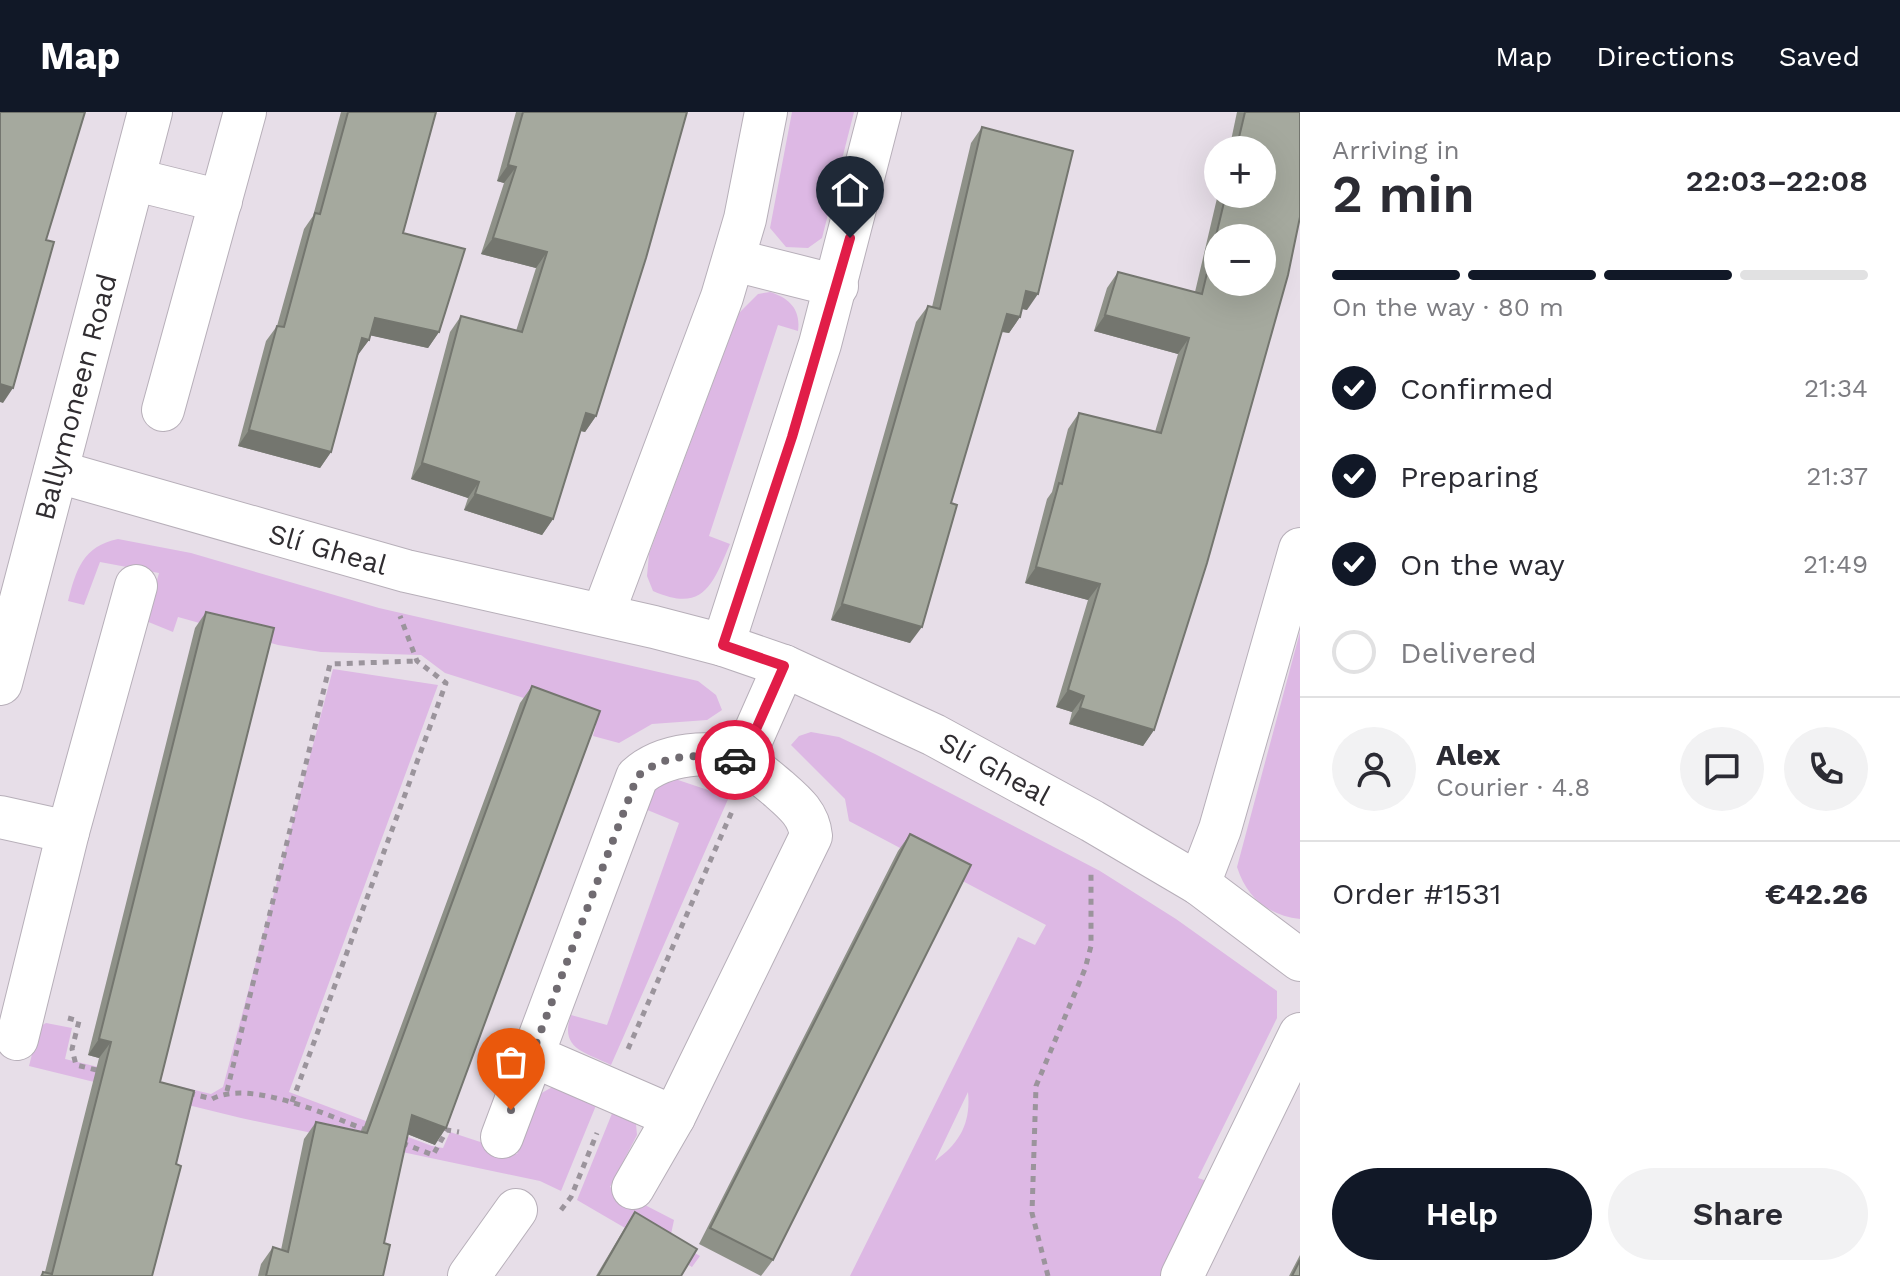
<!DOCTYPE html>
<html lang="en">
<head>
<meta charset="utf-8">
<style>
  :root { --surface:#fff; --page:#f2f2f3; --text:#2b2b33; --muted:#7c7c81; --line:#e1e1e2; --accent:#111827 }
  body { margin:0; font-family:"Work Sans",sans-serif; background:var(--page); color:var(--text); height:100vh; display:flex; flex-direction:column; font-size:30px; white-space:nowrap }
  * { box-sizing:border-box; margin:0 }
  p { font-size:26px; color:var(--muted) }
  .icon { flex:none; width:44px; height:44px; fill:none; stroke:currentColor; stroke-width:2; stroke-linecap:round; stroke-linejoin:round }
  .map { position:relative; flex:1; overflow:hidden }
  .side { display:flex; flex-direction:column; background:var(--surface); width:600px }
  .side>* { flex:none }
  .controls { position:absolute; left:1204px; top:24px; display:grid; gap:16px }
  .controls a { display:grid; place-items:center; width:72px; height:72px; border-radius:50%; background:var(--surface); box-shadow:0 8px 32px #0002; font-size:40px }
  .pin { position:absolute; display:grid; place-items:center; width:68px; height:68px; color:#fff; margin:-82px -34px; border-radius:50% 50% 50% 0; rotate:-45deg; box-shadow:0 0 8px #0007 }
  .pin .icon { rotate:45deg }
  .courier { position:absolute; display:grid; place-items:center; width:80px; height:80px; margin:-40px; border:6px solid #e11d48; border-radius:50%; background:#fff; color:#222; box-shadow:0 2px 10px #0007 }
  .overview em { font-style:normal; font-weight:600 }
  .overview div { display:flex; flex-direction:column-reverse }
  .overview { display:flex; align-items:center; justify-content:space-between; height:136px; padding:0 32px }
  h1 { font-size:52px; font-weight:600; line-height:60px }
  .bar { display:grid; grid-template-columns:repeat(4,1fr); gap:12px 8px; align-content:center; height:96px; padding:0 32px }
  .bar i { height:10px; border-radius:6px; background:var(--line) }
  .bar .on { background:var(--accent) }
  .bar p { grid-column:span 4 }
  .line { display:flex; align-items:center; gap:20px; padding:0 32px; border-top:2px solid var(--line) }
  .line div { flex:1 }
  .round { display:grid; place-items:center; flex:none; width:84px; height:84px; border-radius:42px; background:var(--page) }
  ol { padding:0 32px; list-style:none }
  li { display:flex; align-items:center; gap:24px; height:88px }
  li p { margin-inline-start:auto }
  li .icon { padding:8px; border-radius:50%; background:var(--accent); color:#fff; stroke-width:4 }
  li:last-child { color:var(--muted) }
  li i { width:44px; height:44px; border:4px solid var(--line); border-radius:50% }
  .primary-button { display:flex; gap:16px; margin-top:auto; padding:16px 32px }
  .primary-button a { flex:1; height:92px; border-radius:48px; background:var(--accent); color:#fff; font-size:32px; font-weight:600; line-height:92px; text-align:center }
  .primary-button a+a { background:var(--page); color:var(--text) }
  header { display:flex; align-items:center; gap:48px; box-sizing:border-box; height:112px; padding:0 40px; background:var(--accent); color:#fff }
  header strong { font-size:38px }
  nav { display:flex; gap:44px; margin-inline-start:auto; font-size:28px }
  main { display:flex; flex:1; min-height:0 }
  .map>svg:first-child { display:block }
  .grass { fill:#ddb8e4; fill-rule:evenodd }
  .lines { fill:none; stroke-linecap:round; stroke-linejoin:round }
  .minor-casing { stroke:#b7afb9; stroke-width:44 }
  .tertiary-casing { stroke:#b7afb9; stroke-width:46 }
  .path { stroke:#9b949c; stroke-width:5; stroke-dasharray:6 6; stroke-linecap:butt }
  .minor { stroke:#fff; stroke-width:42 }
  .tertiary { stroke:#fff; stroke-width:44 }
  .wall { fill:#8e9188 }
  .shaded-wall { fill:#74766f }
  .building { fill:#a5a99e; stroke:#74766f; stroke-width:2; fill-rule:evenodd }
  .done { stroke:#706b71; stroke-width:8; stroke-dasharray:0 14.4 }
  .route { stroke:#e11d48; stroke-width:10 }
  .labels { text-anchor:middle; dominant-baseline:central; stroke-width:6; stroke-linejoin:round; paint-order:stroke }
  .street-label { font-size:28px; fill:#302d31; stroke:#fff }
</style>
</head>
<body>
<header>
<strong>Map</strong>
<nav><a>Map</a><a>Directions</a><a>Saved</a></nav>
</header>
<main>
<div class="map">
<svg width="1300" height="1164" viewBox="0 0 1300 1164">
  <rect width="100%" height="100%" fill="#e7dee8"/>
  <!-- grass -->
  <path class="grass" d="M 792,0 L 854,0 L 822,126 L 808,136 L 786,135 L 770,116 Z
    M 770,180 C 789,186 801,197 798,219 L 778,213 L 709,424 L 730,432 C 712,474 703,501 653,479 L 647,464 L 649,442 L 739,201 L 758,182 Z
    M 118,427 L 191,441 L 379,496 L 698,569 L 716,583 L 722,598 L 707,608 L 652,612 L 619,631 L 593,624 L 596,613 L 584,605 L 445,561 L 421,543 L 321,540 L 278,533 L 178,505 L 173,520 L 146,509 L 159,461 L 100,450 L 84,493 L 68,489 C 76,458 83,434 118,427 Z
    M 1300,520 L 1300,807 C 1268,803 1247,786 1237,755 Z
    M 333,557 L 438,573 L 289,980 L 432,1034 L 443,1036 L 450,1020 L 517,1042 L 540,982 L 554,974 L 597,991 L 561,1079 L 540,1069 L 241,1006 L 29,954 L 39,915 L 46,911 L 72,916 L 65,947 L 211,982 L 223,975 Z
    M 811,620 L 839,625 L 875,642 L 1100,759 L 1176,807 L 1277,879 L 1277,906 L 1198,1066 L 1207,1069 L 1196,1099 L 1160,1164 L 850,1164 L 1018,825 L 1035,833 L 1046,813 L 849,709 L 845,687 L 791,633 L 799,624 ZM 968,980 C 971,1011 960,1031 935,1049 Z
    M 672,666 L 729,685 L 611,953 C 585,940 559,937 571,903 L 607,913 L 679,711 L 645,697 L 654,676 Z
    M 613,999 L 636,1012 L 637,1023 L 610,1075 L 674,1108 L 670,1127 L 700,1144 L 692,1155 L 577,1088 Z"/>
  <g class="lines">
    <!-- minor casing -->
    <g class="minor-casing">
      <g id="minor">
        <path d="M 132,67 L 221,89"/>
        <path d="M 734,148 L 837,174"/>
        <path d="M 163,298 L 245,0"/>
        <path id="s1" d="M 55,359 L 406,459 L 654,515 L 723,533 L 784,554 L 934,623 L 1092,709 L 1199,772 L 1300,848"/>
        <path d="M 603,502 L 722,185 L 745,107 L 766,0"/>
        <path d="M 723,533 L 820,232 L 880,0"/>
        <path d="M 742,649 L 784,554"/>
        <path d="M 0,705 L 68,720"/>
        <path d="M 1199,772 L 1220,717 L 1300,437"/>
        <path d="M 17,927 L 68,720 L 136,474"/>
        <path d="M 531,943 L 674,1005"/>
        <path d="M 502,1025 L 637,665 C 662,642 713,635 745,651 C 757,658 769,669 780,678 C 795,691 809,703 811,724 L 674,1005 L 633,1076"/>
        <path d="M 469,1164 L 516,1098"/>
        <path d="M 1182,1164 L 1300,922"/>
      </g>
    </g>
    <!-- tertiary casing -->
    <g class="tertiary-casing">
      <g id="tertiary">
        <path id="s2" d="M 0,571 L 150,0"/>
      </g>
    </g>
    <!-- path -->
    <path class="path" d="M 68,906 L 79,909 L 72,937 L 76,953 L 101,959
      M 628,937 L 733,697
      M 227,979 L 330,552 L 417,549
      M 189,981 L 212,987 C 250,967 327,1003 366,1018
      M 292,990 L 446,571 L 417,549 L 400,504
      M 402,1031 L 433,1043 L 447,1018 L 459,1020
      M 561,1098 L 571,1085 L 597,1021
      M 1048,1164 L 1032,1101 L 1036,974 L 1085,857 L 1091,834 L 1091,762"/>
    <!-- minor -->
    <use href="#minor" class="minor"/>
    <!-- tertiary -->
    <use href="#tertiary" class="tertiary"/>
  </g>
  <!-- wall -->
  <path class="wall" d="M 341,0 L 436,0 L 403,121 L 439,220 L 428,236 L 370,223 L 369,228 L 357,243 L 331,340 L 320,356 L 238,334 L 266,229 L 277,214 L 304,117 L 313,104 Z
    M 516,0 L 687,0 L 596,304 L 585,320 L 580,319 L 553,407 L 542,423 L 464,398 L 468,386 L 411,367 L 450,220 L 461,204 L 516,219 L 536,156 L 481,142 L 504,71 L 497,69 Z
    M 1237,0 L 1300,0 L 1154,618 L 1143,634 L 1069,612 L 1072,600 L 1056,595 L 1088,488 L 1025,471 L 1047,387 L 1052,380 L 1068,317 L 1079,301 L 1155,320 L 1178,242 L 1094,219 L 1107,176 L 1118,160 L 1195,180 L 1218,82 L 1262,82 L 1262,38 L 1229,38 Z
    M 982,15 L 1027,198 L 1022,197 L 1020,205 L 1009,221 L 1001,220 L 910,531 L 831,508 L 916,210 L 928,194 L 932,195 L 971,31 Z
    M 206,500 L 160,970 L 176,1052 L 152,1164 L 40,1164 L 43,1160 L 45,1160 L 99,946 L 88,943 L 195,516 Z
    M 532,574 L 435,1033 L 407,1022 L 384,1131 L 383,1164 L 258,1164 L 261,1152 L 273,1135 L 281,1138 L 304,1027 L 316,1010 L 362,1020 L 520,591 Z
    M 910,722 L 773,1148 L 761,1164 L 699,1132 L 898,739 Z
    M 635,1100 L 681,1164 L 596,1164 L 624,1117 Z
    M 1300,1143 L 1300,1164 L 1289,1164 Z"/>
  <!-- shaded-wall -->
  <path class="shaded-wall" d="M 508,53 L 516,55 L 504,71 L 497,69 Z
    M 493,126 L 547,140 L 536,156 L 481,142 Z
    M 1026,179 L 1038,182 L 1027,198 L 1015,195 Z
    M 1007,202 L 1020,205 L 1009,221 L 995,218 Z
    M 1105,203 L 1189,226 L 1178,242 L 1094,219 Z
    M 375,206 L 439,220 L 428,236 L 364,222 Z
    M 362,226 L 369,228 L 358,243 L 351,242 Z
    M 0,272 L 13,276 L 3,291 L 0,290 Z
    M 586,301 L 596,304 L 585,320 L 575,317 Z
    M 249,318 L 331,340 L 320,356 L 238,334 Z
    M 422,351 L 479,370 L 468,386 L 411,367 Z
    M 475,382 L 553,407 L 542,423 L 464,398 Z
    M 1036,455 L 1100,472 L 1088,488 L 1025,471 Z
    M 842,492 L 922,515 L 910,531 L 831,508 Z
    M 1068,578 L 1084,584 L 1072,600 L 1056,595 Z
    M 1080,596 L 1154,618 L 1143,634 L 1069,612 Z
    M 99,927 L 111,930 L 99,946 L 88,943 Z
    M 412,1003 L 446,1016 L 435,1033 L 400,1019 Z"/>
  <!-- building -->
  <path class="building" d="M 0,0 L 85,0 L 46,128 L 54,130 L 13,276 L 0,272 Z
    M 348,0 L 436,0 L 403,121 L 465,137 L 439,220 L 375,206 L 369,228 L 362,226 L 331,340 L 249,318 L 277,214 L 284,215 L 315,101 L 320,102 Z
    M 523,0 L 687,0 L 646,146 L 596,304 L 586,301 L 553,407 L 475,382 L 479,370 L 422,351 L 461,204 L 522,220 L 547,140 L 493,126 L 516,55 L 508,53 Z
    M 1245,0 L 1300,0 L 1300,105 L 1288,163 L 1207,451 L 1154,618 L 1080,596 L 1084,584 L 1068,578 L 1100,472 L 1036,455 L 1059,371 L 1062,372 L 1079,301 L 1161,321 L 1189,226 L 1105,203 L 1118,160 L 1202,182 L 1226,82 L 1262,82 L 1262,38 L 1236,38 ZM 1218,126 L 1262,126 L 1262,170 L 1218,170 Z
    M 982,15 L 1073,39 L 1038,182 L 1026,179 L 1020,205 L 1007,202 L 951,391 L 957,393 L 922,515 L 842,492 L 928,194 L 940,197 Z
    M 206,500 L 274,516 L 160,970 L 194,979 L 176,1052 L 181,1054 L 152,1164 L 42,1164 L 43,1160 L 52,1162 L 111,930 L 99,927 Z
    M 532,574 L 600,599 L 446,1016 L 412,1003 L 384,1131 L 390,1133 L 383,1164 L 266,1164 L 273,1135 L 288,1140 L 316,1010 L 367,1021 Z
    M 910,722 L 971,753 L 773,1148 L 710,1116 Z
    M 635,1100 L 697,1137 L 681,1164 L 598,1164 Z
    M 1300,1148 L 1300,1164 L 1292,1164 Z"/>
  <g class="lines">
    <!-- done -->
    <path class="done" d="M 511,998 L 637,665 C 665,640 700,642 735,648"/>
    <!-- route -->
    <path class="route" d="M 735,648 L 742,649 L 784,554 L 723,533 L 792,325 L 850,126"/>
  </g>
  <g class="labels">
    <!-- street labels -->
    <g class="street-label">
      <text stroke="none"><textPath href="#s2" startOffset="296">Ballymoneen Road</textPath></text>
      <text stroke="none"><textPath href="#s1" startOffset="284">Slí Gheal</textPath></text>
      <text stroke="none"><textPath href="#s1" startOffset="990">Slí Gheal</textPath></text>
    </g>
  </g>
</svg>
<div class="controls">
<a>+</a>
<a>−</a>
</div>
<div class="pin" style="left:511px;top:998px;background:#ea580c"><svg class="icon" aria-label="bag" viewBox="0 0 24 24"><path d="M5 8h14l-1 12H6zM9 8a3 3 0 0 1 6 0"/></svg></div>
<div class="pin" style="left:850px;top:126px;background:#1f2937"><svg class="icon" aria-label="home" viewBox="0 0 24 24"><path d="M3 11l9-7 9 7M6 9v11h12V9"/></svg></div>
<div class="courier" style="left:735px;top:648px"><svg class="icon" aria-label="car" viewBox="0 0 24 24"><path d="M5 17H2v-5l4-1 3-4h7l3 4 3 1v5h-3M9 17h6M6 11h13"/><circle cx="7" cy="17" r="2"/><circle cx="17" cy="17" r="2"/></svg></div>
</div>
<section class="side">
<div class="overview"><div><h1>2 min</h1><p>Arriving in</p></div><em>22:03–22:08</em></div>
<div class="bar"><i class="on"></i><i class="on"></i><i class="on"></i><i></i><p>On the way · 80 m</p></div>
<ol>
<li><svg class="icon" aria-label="check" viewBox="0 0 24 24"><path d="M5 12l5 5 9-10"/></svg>Confirmed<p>21:34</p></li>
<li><svg class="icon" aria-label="check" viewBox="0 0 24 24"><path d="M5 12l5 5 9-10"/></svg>Preparing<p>21:37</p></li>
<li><svg class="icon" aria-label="check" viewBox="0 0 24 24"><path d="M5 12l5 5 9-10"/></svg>On the way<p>21:49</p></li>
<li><i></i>Delivered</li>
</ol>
<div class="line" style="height:144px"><a class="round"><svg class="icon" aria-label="person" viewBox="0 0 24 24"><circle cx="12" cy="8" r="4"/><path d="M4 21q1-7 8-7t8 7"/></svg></a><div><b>Alex</b><p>Courier · 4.8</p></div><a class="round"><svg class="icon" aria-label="chat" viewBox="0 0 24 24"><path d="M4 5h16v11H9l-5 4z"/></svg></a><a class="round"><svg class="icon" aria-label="phone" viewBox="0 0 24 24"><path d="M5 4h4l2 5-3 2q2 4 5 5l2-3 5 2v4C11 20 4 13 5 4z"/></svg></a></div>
<div class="line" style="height:104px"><div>Order #1531</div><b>€42.26</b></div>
<div class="primary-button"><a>Help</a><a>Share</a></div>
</section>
</main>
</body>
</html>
